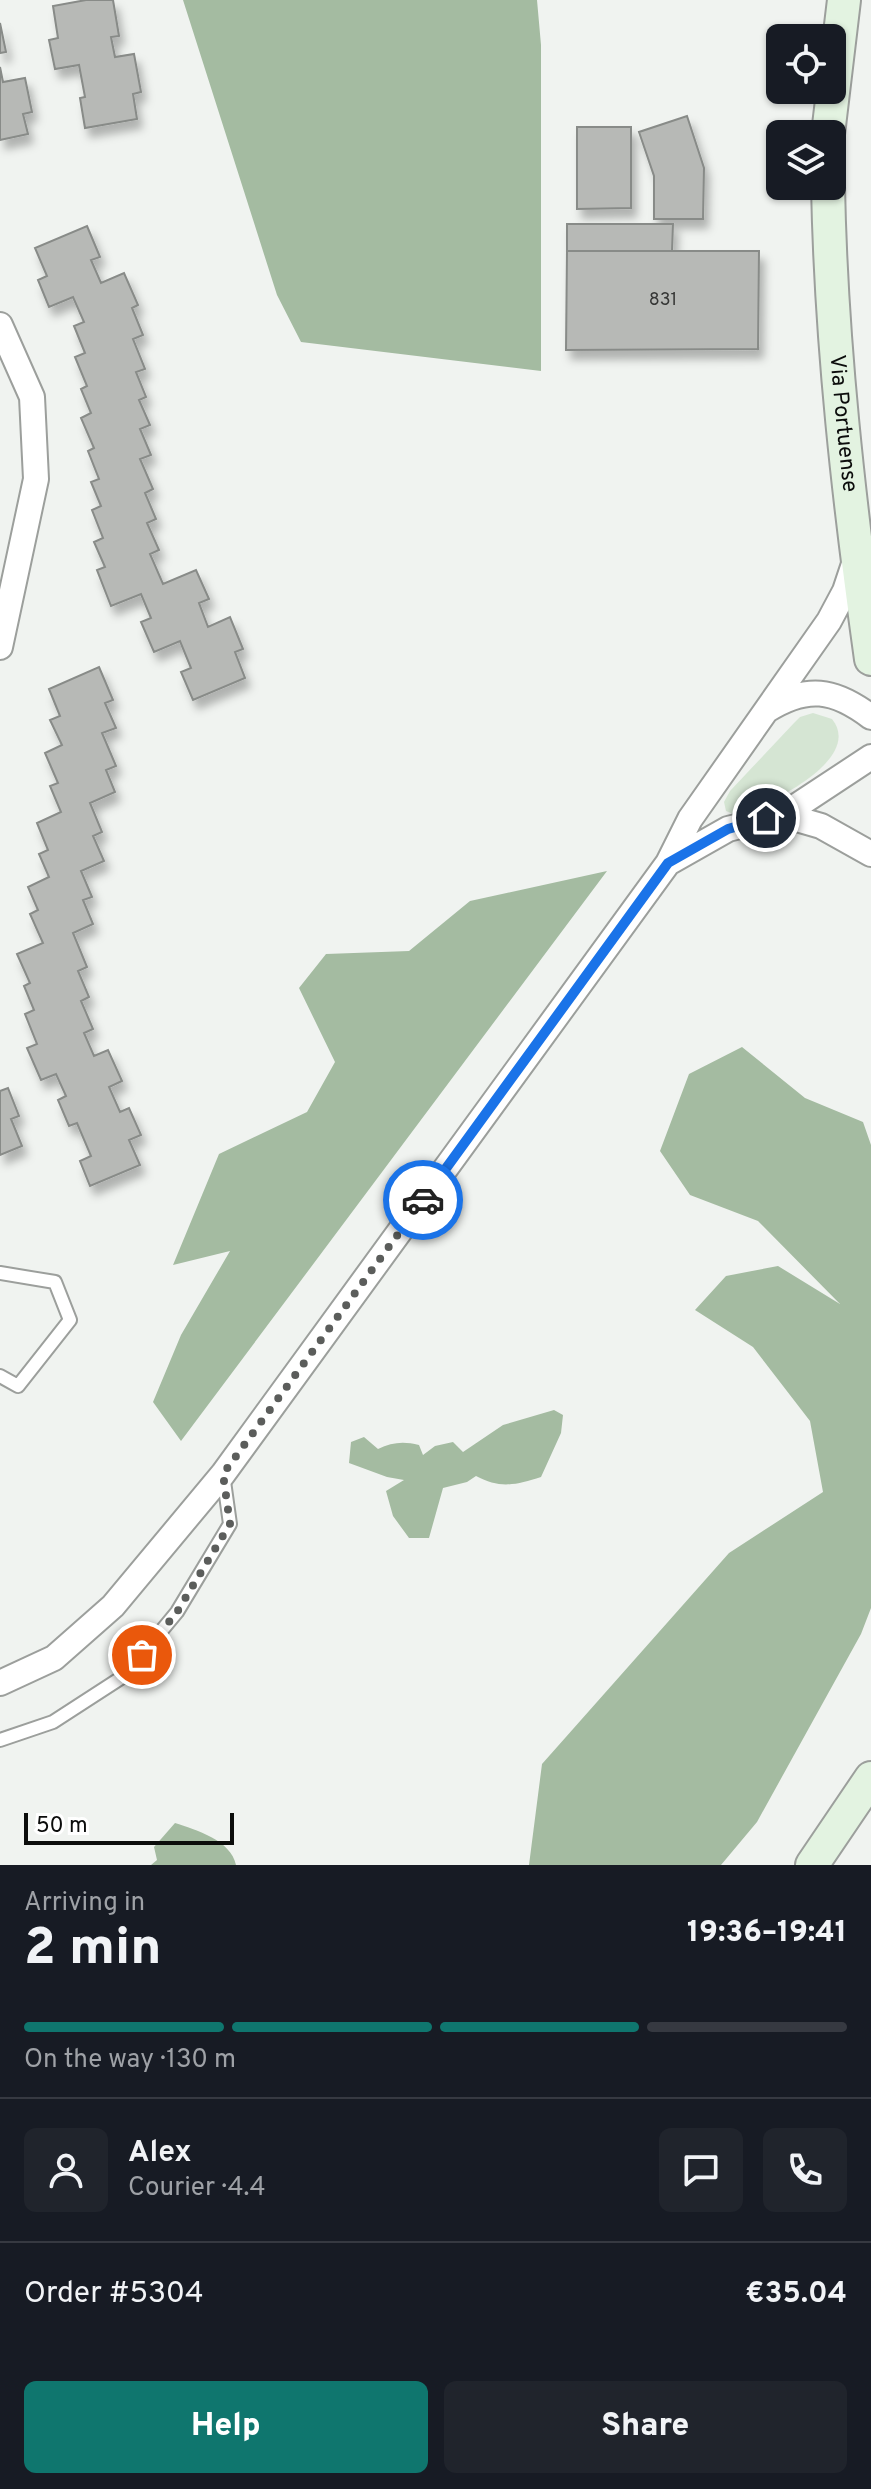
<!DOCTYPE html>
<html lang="en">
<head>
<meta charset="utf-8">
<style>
  :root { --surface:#171b24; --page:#20242c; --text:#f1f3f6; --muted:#9ea1a6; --line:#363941; --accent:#0f766e }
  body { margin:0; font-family:Overpass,sans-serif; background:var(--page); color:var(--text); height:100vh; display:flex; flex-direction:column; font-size:30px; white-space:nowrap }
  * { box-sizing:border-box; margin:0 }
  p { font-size:26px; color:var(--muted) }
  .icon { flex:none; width:44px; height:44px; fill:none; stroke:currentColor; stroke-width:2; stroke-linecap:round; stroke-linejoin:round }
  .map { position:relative; height:1865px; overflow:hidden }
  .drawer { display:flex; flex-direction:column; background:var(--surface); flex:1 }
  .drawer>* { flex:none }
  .controls { position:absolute; left:766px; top:24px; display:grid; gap:16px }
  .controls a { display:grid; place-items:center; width:80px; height:80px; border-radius:12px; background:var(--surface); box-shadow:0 2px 6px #0004; font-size:40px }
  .scale { position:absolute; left:24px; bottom:20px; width:210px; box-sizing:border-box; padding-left:8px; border:4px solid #0b0c0b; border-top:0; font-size:22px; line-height:28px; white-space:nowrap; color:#0b0c0b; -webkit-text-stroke:6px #fff; paint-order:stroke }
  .pin { position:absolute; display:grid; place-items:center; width:68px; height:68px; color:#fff; margin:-34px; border:4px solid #fff; border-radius:50%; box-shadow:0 2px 8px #0007 }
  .courier { position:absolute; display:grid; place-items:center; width:80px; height:80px; margin:-40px; border:6px solid #1a73e8; border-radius:50%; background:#fff; color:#222; box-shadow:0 2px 10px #0007 }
  .head em { font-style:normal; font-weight:800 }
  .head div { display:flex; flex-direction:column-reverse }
  .head { display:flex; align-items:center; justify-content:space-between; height:136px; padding:0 24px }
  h1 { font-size:52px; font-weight:800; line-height:60px }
  .bar { display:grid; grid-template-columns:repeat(4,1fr); gap:12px 8px; align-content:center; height:96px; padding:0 24px }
  .bar i { height:10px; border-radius:6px; background:var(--line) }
  .bar .current { background:var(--accent) }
  .bar p { grid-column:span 4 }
  .line { display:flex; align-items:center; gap:20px; padding:0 24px; border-top:2px solid var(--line) }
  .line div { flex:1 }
  .round { display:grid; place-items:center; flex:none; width:84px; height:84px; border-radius:12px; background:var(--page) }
  .button { display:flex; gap:16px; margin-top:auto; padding:16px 24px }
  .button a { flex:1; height:92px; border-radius:12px; background:var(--accent); color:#fff; font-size:32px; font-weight:800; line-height:92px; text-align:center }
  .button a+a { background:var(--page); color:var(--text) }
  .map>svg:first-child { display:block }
  .green { fill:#d5e5d3 }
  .forest { fill:#a4bba1 }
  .building { fill:#b7b9b6; stroke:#888b88; stroke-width:2; filter:url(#shadow) }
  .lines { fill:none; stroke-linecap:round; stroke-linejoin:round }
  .service-casing { stroke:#9c9f9c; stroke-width:16 }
  .minor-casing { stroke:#9c9f9c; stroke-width:28 }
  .secondary-casing { stroke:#9c9f9c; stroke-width:36 }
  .service { stroke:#fff; stroke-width:12 }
  .minor { stroke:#fff; stroke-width:24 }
  .secondary { stroke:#e3f3e1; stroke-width:32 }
  .done { stroke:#5b5d5b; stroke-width:8; stroke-dasharray:0 14.4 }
  .route { stroke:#1a73e8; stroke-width:10 }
  .labels { text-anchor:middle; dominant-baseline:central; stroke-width:7; stroke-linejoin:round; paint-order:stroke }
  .number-label { font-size:18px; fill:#363736 }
  .street-label { font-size:22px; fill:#0b0c0b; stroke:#fff }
</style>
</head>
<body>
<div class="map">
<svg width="871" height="1865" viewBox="0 0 871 1865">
  <defs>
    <filter id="shadow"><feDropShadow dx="5" dy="9" stdDeviation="4" flood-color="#0004"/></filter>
  </defs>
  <rect width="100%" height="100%" fill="#f0f3f0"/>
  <!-- green -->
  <path class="green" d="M 813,713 L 832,719 C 865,760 765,807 736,815 L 726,811 L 724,802 L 730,791 L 794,723 L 800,717 Z"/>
  <!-- forest -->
  <path class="forest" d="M 183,0 L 537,0 L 541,45 L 541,371 L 301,342 L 277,295 Z
    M 607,871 L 181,1441 L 153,1402 L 181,1335 L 230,1251 L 173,1265 L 219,1154 L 307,1112 L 335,1062 L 299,988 L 326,954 L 409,951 L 470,901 Z
    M 742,1047 L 805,1098 L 863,1122 L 871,1145 L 871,1608 L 861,1634 L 757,1822 L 721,1865 L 529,1865 L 542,1764 L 729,1553 L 823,1492 L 810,1421 L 753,1347 L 695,1310 L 726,1276 L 778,1266 L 840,1304 L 758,1221 L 690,1195 L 660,1151 L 689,1074 Z
    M 554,1410 L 563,1415 L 561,1433 L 541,1477 C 516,1485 500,1489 476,1476 L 467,1482 L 443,1488 L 429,1538 L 409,1538 L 393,1516 L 386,1491 L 404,1480 L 387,1477 L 349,1463 L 351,1442 L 364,1437 L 378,1449 C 392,1442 404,1441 419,1445 L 423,1455 L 435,1446 L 453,1442 L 463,1452 L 503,1425 Z
    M 175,1823 C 196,1830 231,1840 236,1865 L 151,1865 L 157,1860 L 154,1847 Z"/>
  <!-- building -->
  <path class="building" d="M 86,0 L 113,0 L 119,36 L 111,37 L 115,57 L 134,54 L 141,92 L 133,94 L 137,119 L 85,128 L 80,98 L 85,97 L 79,65 L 55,69 L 49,40 L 58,38 L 53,6 Z
    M 0,23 L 6,52 L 0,53 Z
    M 0,67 L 3,82 L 25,78 L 32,112 L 23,114 L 28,134 L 0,140 Z
    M 687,116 L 704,168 L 703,219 L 654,219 L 654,176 L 639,132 Z
    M 577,127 L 631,127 L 631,208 L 577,209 Z
    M 567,224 L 673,224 L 672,251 L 567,251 Z
    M 87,226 L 100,257 L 91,260 L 101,283 L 124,273 L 138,305 L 132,308 L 143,335 L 133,339 L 145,369 L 136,372 L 146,397 L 139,400 L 150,425 L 140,429 L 151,455 L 140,459 L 153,489 L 145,493 L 156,519 L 147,523 L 159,550 L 150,554 L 163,584 L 196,570 L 209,599 L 199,603 L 208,627 L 230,617 L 243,649 L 235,652 L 245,678 L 193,700 L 181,672 L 191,668 L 180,641 L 154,652 L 141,622 L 151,618 L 141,594 L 111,606 L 97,570 L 105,567 L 94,542 L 103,538 L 92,510 L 101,506 L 91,482 L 99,479 L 88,451 L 94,448 L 81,418 L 91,413 L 81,389 L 87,386 L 75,357 L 85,353 L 74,326 L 84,322 L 73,297 L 49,307 L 38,280 L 47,276 L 35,248 Z
    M 567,251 L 759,251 L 758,349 L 566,350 Z
    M 99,667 L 113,700 L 105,703 L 116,728 L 102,733 L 116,766 L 106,770 L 115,792 L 90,803 L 102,832 L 93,836 L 104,861 L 81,871 L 92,897 L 83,900 L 93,924 L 73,933 L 87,967 L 78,971 L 89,997 L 81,1001 L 93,1029 L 84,1033 L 94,1056 L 108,1050 L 122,1081 L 109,1087 L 120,1112 L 129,1108 L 141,1135 L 129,1140 L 140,1165 L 90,1186 L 80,1161 L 91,1156 L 77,1123 L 69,1126 L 58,1100 L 66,1096 L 56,1074 L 41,1080 L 27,1048 L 37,1044 L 25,1014 L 34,1010 L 24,986 L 30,983 L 17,954 L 43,943 L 30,914 L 38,910 L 28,887 L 49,877 L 39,854 L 48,850 L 37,823 L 61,812 L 50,786 L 58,783 L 45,753 L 62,745 L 50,720 L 60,716 L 49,689 Z
    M 8,1088 L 19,1116 L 11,1119 L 22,1146 L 0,1155 L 0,1091 Z"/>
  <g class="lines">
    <!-- service casing -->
    <g class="service-casing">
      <path id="service" d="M 0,1273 L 55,1282 L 70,1320 L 18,1386 L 0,1376
        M 0,1740 L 53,1722 L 124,1676 L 177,1612 L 230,1524 L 223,1474"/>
    </g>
    <!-- minor casing -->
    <g class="minor-casing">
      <path id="minor" d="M 0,325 L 32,397 L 36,479 L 0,647
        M 767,710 C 807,685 834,689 871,717
        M 783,815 L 821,826 L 871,854
        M 668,863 L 728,829 L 783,815 L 871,757
        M 0,1683 L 54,1658 L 113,1606 L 223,1474 L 668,863 L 690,819 L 829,621 L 845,591 L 856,558"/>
    </g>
    <!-- secondary casing -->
    <g class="secondary-casing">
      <g id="secondary">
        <path d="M 828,134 L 844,0"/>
        <path id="s1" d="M 828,186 C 831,344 849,502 871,659"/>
        <path d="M 812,1865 L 871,1778"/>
      </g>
    </g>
    <!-- service -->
    <use href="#service" class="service"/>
    <!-- minor -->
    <use href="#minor" class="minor"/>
    <!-- secondary -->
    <use href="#secondary" class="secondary"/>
  </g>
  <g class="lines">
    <!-- done -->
    <path class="done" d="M 142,1655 L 177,1612 L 230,1524 L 223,1474 L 423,1200"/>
    <!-- route -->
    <path class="route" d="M 423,1200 L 668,863 L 728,829 L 766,818"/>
  </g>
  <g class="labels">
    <!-- number labels -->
    <g class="number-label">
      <text x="663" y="300">831</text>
    </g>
    <!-- street labels -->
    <g class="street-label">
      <text stroke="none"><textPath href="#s1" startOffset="238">Via Portuense</textPath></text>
    </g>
  </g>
</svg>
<div class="controls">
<a><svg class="icon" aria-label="locate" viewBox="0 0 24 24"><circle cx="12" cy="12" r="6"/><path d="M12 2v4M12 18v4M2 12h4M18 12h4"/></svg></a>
<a><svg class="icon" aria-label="layers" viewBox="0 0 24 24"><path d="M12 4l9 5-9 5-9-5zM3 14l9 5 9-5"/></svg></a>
</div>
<div class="scale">50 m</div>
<div class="pin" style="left:142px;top:1655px;background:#ea580c"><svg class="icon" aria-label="bag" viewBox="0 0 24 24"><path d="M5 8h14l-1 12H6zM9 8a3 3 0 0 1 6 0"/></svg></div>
<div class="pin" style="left:766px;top:818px;background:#1f2937"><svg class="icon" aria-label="home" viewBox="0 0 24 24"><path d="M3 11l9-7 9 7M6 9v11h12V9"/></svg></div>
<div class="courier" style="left:423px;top:1200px"><svg class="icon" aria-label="car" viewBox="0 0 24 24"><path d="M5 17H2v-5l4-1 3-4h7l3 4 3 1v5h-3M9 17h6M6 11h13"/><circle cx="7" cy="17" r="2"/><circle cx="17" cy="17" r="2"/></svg></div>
</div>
<section class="drawer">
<div class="head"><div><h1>2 min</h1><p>Arriving in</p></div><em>19:36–19:41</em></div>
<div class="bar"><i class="current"></i><i class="current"></i><i class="current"></i><i></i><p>On the way · 130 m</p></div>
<div class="line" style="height:144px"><a class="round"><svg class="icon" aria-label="person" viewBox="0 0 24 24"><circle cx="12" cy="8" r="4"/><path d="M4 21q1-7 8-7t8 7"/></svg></a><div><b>Alex</b><p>Courier · 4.4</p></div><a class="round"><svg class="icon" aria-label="chat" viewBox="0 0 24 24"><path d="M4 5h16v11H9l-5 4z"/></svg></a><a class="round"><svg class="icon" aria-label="phone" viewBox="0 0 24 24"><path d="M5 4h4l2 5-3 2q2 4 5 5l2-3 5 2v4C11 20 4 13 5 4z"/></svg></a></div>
<div class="line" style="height:104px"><div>Order #5304</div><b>€35.04</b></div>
<div class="button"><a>Help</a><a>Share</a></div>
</section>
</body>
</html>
